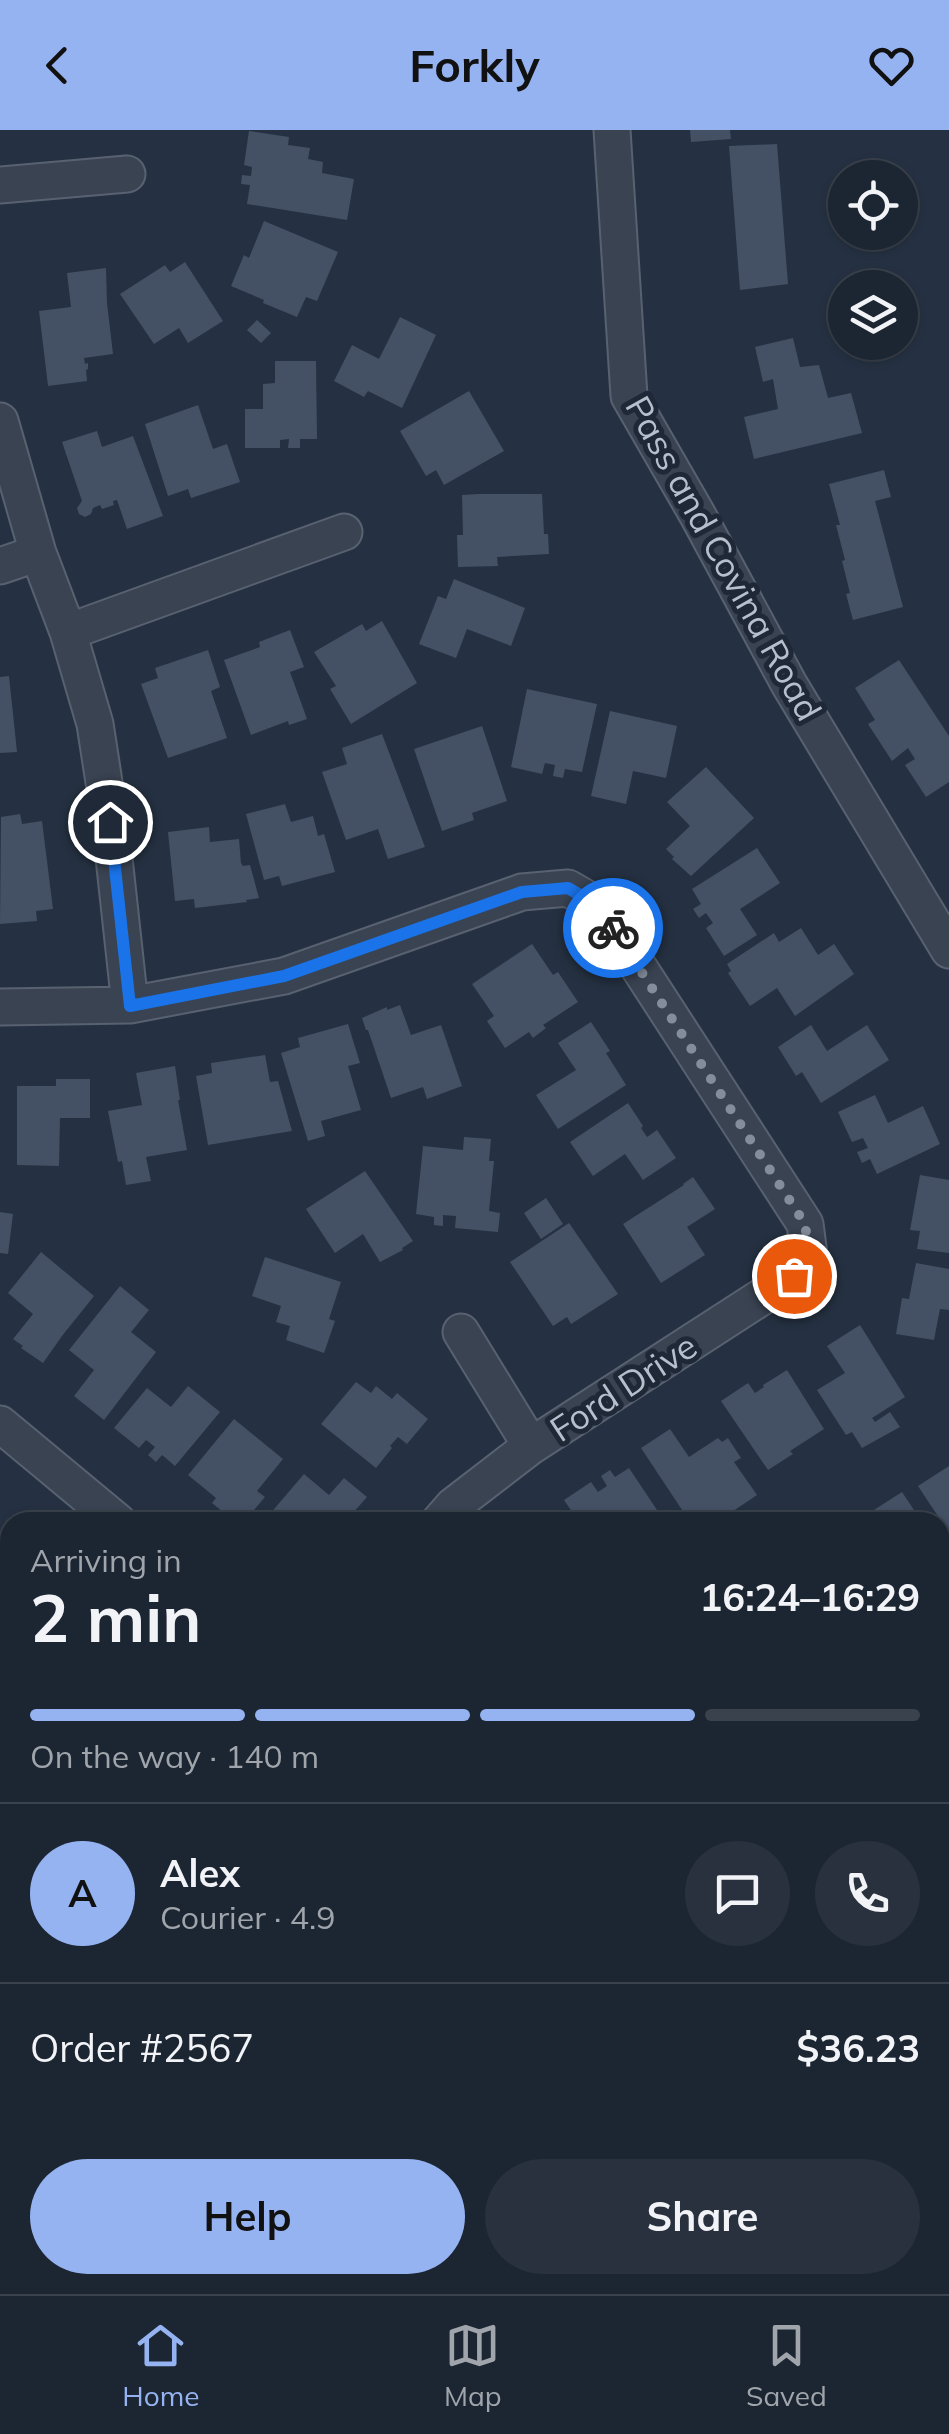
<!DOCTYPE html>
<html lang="en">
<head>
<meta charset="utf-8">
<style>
  :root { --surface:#1c2532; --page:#29313e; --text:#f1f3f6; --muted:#a0a5ac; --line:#3a424d; --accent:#95b2f1 }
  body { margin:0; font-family:Mulish,sans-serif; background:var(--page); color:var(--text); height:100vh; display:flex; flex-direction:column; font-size:38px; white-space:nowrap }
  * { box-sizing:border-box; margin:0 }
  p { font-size:32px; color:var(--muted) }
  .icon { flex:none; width:55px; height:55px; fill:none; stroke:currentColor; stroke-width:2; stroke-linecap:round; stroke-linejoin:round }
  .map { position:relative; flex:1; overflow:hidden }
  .sheet { position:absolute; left:0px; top:1382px; width:950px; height:782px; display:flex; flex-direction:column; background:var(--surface); border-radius:30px 30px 0 0; box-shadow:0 2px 8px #0004,0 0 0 2px var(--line) }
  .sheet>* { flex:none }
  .fabs { position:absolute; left:828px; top:30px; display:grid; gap:20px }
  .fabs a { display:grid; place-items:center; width:90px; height:90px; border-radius:50%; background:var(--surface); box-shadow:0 2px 8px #0004,0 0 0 2px var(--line); font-size:50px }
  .pin { position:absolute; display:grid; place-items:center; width:85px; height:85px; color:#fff; margin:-42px; border:5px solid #fff; border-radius:50%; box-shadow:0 2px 10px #0007 }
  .courier { position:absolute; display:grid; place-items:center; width:100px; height:100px; margin:-50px; border:8px solid #1a73e8; border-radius:50%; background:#fff; color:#222; box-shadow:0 2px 12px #0007 }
  .headline em { font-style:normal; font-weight:700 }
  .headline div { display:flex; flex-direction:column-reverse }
  .headline { display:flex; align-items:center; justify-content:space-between; height:170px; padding:0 30px }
  h1 { font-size:65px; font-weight:700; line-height:75px }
  .bar { display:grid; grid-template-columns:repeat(4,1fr); gap:15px 10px; align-content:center; height:120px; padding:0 30px }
  .bar i { height:12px; border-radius:8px; background:var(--line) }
  .bar .current { background:var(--accent) }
  .bar p { grid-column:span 4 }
  .line { display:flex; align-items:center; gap:25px; padding:0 30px; border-top:2px solid var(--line) }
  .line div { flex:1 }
  .round { display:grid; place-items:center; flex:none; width:105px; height:105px; border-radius:52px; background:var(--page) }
  .primary-button { display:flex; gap:20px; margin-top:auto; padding:20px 30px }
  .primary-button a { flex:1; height:115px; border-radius:60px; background:var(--accent); color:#111; font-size:40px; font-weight:700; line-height:115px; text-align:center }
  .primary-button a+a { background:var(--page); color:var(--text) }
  header { display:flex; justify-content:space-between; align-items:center; height:130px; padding:0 30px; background:var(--accent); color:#111; font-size:45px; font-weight:700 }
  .menu { display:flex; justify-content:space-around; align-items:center; height:140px; border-top:2px solid var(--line); background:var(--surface); font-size:28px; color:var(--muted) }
  .menu a { display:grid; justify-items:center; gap:5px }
  .menu .current { color:var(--accent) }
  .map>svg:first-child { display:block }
  .building { fill:#445064 }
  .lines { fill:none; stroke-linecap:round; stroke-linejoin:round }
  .minor-casing { stroke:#58616f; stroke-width:39 }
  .minor { stroke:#3a4352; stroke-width:35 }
  .done { stroke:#848d9c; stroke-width:10; stroke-dasharray:0 18 }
  .route { stroke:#1a73e8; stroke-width:12 }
  .labels { text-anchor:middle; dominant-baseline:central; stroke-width:10; stroke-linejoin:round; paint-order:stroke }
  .street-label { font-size:35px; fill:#b7becc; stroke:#1e2837 }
</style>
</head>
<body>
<header><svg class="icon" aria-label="back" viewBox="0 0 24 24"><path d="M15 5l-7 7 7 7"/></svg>Forkly<svg class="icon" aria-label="heart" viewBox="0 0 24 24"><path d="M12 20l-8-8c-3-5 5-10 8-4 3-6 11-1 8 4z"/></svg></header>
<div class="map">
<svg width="949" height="2164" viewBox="0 0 949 2164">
  <rect width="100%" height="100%" fill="#253142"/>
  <!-- building -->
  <path class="building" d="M 690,0 L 730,0 L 731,9 L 691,12 Z
    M 249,1 L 289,7 L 288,15 L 310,18 L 308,29 L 323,32 L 322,43 L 354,49 L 347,90 L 247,74 L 250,55 L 241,54 L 242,45 L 251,46 L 252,37 L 244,35 Z
    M 777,14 L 788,154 L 740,160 L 729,16 Z
    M 264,91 L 338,122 L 317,171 L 306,167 L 297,187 L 263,173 L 264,170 L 231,156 L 244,125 L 249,128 Z
    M 185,132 L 223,191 L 188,213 L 179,198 L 154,214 L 120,164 L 165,135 L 170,142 Z
    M 106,138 L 107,173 L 113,224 L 84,228 L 85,234 L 88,233 L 88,239 L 86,240 L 87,251 L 48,256 L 39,181 L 71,177 L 67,143 Z
    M 400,187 L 436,205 L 402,278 L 368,261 L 364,267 L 334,251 L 352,215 L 379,229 Z
    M 257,190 L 271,203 L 261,213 L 247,200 Z
    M 793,208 L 800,237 L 819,235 L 828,268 L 851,263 L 862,303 L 754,329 L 744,287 L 778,279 L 773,249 L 763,252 L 755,217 Z
    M 275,231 L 316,231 L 317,309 L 300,309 L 300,318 L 288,318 L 289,309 L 280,310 L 280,318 L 245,318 L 245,279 L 263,279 L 263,254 L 275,253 Z
    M 469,261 L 504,321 L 444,355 L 436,340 L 426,346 L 400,301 Z
    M 198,275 L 213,319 L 227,314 L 240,352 L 191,368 L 188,359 L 168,366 L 145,294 Z
    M 97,301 L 102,317 L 133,306 L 163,386 L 127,399 L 117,370 L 113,371 L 114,375 L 102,379 L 100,375 L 93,378 L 91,384 L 85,387 L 79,384 L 77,378 L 82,371 L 62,312 Z
    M 884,340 L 891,367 L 875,371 L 903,477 L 853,490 L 846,464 L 850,463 L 842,431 L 845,430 L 836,395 L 840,395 L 829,354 Z
    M 479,364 L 542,364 L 544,404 L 548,404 L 549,424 L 497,427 L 498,436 L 458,437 L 457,405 L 463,405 L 462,365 Z
    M 454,449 L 525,478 L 511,516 L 467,499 L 456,528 L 419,514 L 438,466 L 446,469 Z
    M 382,491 L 417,553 L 351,594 L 330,559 L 336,556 L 314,522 L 362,494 L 366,501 Z
    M 290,500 L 304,537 L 290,542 L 307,589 L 289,595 L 288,591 L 251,605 L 224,530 L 260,517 L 259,512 Z
    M 208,520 L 220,557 L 211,561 L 227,608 L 168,628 L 141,554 L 158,548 L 155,538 Z
    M 899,530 L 949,606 L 949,652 L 926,667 L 905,635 L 915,629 L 908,618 L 892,631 L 868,594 L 875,590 L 855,558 Z
    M 9,546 L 17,622 L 0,623 L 0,547 Z
    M 527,559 L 597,574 L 582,642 L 565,639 L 563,648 L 553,646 L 555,635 L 545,633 L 542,644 L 511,637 Z
    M 610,581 L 677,596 L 666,648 L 633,641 L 626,674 L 591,666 Z
    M 482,596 L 507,671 L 472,683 L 474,690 L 442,701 L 414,619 Z
    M 382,604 L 425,717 L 388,729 L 378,699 L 346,710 L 322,642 L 347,634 L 342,618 Z
    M 706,637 L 754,688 L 691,746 L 672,729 L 674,727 L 666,719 L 690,696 L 667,672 Z
    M 285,674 L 291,692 L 313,686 L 318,706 L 324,704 L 335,742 L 282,756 L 279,746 L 264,750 L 246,684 Z
    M 20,684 L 22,694 L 42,691 L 53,779 L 36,781 L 37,791 L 0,794 L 1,687 Z
    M 209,697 L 210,712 L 239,709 L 241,733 L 243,736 L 250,735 L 259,768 L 246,770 L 247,772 L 195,778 L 194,769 L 175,771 L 168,702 Z
    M 757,718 L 780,753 L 740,779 L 757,805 L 724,826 L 706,798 L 713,793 L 706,783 L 699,788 L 693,779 L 701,774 L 692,759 Z
    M 801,798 L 818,825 L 834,814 L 854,844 L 795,886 L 777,858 L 750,876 L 728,843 L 731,841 L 727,834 L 774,803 L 779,812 Z
    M 532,814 L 553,845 L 558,842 L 578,872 L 543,895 L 546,898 L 533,908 L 529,902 L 505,918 L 487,891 L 494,886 L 472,854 Z
    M 400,875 L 411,905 L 441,895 L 462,956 L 427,969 L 423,957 L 391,968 L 368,900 L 366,900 L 362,888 L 387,877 L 387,880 Z
    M 591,892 L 610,921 L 606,923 L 626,955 L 558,999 L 536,965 L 576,940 L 558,913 Z
    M 348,894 L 360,933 L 348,936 L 361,980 L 321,991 L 325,1006 L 308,1011 L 281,923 L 300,917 L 298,908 Z
    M 811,895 L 827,921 L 867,895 L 889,930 L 821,973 L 802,942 L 796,946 L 778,917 Z
    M 265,925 L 270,952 L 278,951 L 292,1001 L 208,1015 L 196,946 L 212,943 L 211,933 Z
    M 175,936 L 180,970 L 178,970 L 187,1020 L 146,1027 L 151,1051 L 126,1055 L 122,1031 L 118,1032 L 108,981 L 142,975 L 136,943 Z
    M 56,949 L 90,949 L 90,988 L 60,988 L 59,1036 L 17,1035 L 17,956 L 56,956 Z
    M 875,965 L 888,993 L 923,976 L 940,1014 L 877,1044 L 870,1029 L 862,1033 L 857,1022 L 868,1018 L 863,1008 L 852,1012 L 838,982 Z
    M 628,973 L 643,996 L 641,998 L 647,1007 L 657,1000 L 676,1028 L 643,1050 L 625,1024 L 593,1046 L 570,1012 Z
    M 464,1007 L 491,1009 L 489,1031 L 494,1031 L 489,1081 L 500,1083 L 498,1102 L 455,1098 L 456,1086 L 443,1085 L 443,1096 L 434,1095 L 434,1087 L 416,1084 L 423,1016 L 463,1020 Z
    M 365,1041 L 413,1111 L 402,1118 L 403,1120 L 380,1132 L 363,1104 L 335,1123 L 306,1079 Z
    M 920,1045 L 949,1050 L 949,1123 L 917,1119 L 920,1101 L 910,1100 Z
    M 693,1047 L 715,1079 L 687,1097 L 705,1125 L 661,1153 L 623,1094 L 684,1055 L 683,1054 Z
    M 546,1068 L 563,1094 L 541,1109 L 524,1083 Z
    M 0,1082 L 13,1084 L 8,1124 L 0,1123 Z
    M 569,1093 L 618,1164 L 571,1194 L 567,1187 L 553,1196 L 510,1132 Z
    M 41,1122 L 94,1166 L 62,1206 L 43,1233 L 21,1218 L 23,1216 L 13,1209 L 33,1184 L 8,1163 Z
    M 265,1127 L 341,1152 L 329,1189 L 335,1191 L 324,1223 L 286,1210 L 290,1196 L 276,1192 L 281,1176 L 252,1166 Z
    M 916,1133 L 949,1139 L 949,1180 L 940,1179 L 934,1210 L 896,1204 L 902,1168 L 909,1169 Z
    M 120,1156 L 149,1180 L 131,1202 L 156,1222 L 104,1290 L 74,1266 L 94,1240 L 69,1220 Z
    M 860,1195 L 905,1267 L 872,1288 L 875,1292 L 890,1282 L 900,1297 L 862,1318 L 852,1302 L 846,1305 L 817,1260 L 845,1243 L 827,1216 Z
    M 787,1240 L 824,1299 L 790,1321 L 793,1324 L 768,1340 L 721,1271 L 748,1253 L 755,1263 L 764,1257 L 763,1255 Z
    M 356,1252 L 371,1263 L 376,1256 L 392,1269 L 397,1263 L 428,1289 L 407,1314 L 398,1307 L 390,1316 L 392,1318 L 376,1338 L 321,1294 Z
    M 188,1256 L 220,1282 L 175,1336 L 162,1325 L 156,1332 L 148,1325 L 155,1317 L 146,1310 L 139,1318 L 114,1298 L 147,1258 L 171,1277 Z
    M 234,1289 L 283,1329 L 257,1361 L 265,1367 L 244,1392 L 235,1392 L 212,1373 L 216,1368 L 188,1345 Z
    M 670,1299 L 689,1327 L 718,1308 L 722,1312 L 728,1308 L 741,1328 L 734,1332 L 757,1365 L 717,1392 L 690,1392 L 641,1318 Z
    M 949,1336 L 949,1403 L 918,1356 Z
    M 629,1338 L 665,1392 L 616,1392 L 611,1386 L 601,1392 L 579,1392 L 564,1370 L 591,1352 L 598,1362 L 607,1356 L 601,1346 L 610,1340 L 615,1347 Z
    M 304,1344 L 329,1365 L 344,1348 L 367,1367 L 352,1384 L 357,1389 L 354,1392 L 263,1392 Z
    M 902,1362 L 922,1392 L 853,1392 L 866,1385 Z
    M 10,1391 L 10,1504 L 0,1496 L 0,1406 Z
    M 940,1621 L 947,1632 L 949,1631 L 949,1703 L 940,1690 Z
    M 949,1846 L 949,1900 L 940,1901 L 940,1847 Z
    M 949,2082 L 949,2164 L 925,2164 L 924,2155 L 940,2155 L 940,2083 Z
    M 7,2098 L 10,2098 L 10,2155 L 121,2155 L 121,2161 L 117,2160 L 117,2164 L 37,2164 L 35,2161 L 35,2164 L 0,2164 L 2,2106 L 6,2107 Z
    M 444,2155 L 525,2155 L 525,2164 L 444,2164 Z
    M 754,2155 L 788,2155 L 789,2164 L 735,2164 L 734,2157 Z
    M 846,2155 L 911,2155 L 912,2164 L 847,2164 Z"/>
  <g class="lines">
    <!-- minor casing -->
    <g class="minor-casing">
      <path id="minor" d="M 612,0 L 629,266 L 697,384 L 789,554 L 949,820
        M 0,55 L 127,44
        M 0,291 L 38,423 L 68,502 L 95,594 L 110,691 L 130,875
        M 0,436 L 38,423
        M 68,502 L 344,402
        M 0,877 L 130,875 L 284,846 L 522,762 L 568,758 L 599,776 L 805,1094 L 809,1125 L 794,1146 L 531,1316 L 453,1376 L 439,1392
        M 461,1202 L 531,1316
        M 0,1294 L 118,1392
        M 940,1527 L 949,1521
        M 940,2014 L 949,2011
        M 632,2155 L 632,2164
        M 171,2164 L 173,2155"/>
    </g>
    <!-- minor -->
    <use href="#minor" class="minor"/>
  </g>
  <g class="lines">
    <!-- done -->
    <path class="done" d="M 613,798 L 805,1094 L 809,1125 L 794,1146"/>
    <!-- route -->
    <path class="route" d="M 110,692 L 130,876 L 284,846 L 522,762 L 568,758 L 599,776 L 613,798"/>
  </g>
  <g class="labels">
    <!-- street labels -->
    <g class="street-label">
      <text transform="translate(724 428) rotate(61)">Pass and Covina Road</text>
      <text transform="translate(623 1257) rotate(-33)">Ford Drive</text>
    </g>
  </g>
</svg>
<div class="fabs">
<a><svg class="icon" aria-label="locate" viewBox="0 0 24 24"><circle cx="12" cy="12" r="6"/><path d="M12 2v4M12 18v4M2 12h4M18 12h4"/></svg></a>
<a><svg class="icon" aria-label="layers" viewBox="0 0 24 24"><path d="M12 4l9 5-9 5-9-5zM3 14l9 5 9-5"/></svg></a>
</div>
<div class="pin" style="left:794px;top:1146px;background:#ea580c"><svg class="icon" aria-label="bag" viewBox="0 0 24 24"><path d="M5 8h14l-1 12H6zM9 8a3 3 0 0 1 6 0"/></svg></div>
<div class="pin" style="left:110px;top:692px;background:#1f2937"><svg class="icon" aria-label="home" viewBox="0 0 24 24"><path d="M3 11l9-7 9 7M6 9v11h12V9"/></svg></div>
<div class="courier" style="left:613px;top:798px"><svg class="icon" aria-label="bike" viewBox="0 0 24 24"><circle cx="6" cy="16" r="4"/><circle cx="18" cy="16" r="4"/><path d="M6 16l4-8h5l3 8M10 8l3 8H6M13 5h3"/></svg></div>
<section class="sheet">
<div class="headline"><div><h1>2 min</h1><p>Arriving in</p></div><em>16:24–16:29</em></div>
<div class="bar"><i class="current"></i><i class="current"></i><i class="current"></i><i></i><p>On the way · 140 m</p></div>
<div class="line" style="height:180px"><b class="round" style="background:var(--accent);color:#111">A</b><div><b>Alex</b><p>Courier · 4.9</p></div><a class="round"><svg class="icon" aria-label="chat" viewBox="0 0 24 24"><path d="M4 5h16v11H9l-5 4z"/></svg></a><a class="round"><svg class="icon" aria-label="phone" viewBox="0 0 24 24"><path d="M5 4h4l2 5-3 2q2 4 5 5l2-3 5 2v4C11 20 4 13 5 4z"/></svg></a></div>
<div class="line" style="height:130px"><div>Order #2567</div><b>$36.23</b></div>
<div class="primary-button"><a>Help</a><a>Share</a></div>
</section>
</div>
<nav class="menu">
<a class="current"><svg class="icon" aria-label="home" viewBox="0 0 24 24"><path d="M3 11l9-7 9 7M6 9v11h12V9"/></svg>Home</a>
<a><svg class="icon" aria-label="map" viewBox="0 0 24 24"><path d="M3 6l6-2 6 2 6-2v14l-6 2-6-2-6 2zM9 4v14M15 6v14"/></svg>Map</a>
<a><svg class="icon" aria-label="saved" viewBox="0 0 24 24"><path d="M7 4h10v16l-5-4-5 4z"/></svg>Saved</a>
</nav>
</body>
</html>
